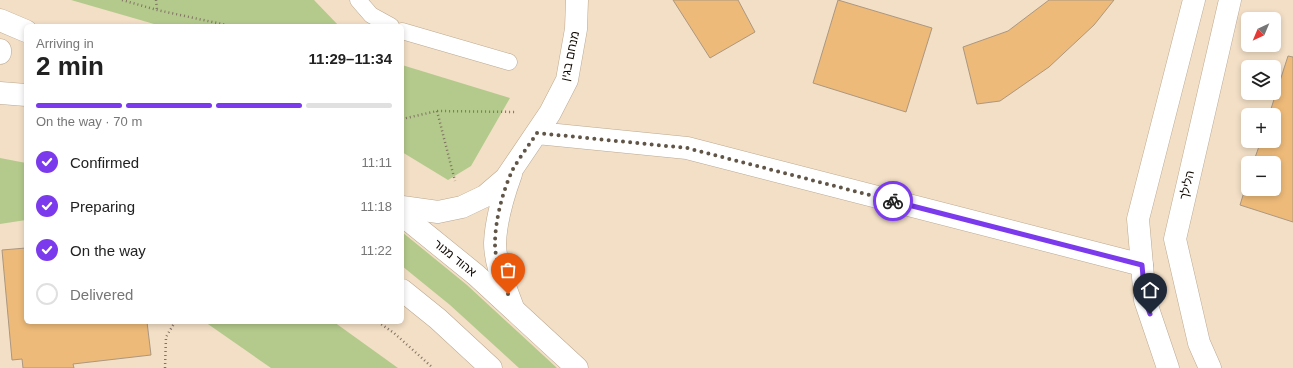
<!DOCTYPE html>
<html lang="en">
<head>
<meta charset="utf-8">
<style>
  :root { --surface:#fff; --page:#f2f2f2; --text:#222; --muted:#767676; --line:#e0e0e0; --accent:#7c3aed }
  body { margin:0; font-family:Helvetica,"Noto Sans Hebrew",sans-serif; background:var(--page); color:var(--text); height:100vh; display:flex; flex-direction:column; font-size:15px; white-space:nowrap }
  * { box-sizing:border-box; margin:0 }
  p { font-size:13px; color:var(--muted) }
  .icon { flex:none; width:22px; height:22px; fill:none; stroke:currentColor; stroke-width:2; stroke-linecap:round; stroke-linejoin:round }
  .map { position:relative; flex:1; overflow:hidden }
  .drawer { position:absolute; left:24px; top:24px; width:380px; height:300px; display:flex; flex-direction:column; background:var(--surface); border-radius:6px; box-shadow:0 2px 6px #0003 }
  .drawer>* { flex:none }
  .needle { width:26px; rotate:224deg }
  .fabs { position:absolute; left:1241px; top:12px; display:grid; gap:8px }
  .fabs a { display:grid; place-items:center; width:40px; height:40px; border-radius:6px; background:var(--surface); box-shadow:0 2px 6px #0003; font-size:20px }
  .pin { position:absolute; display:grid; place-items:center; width:34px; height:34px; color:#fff; margin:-41px -17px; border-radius:50% 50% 50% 0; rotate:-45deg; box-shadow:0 0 4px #0007 }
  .pin .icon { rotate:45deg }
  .courier { position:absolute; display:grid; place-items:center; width:40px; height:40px; margin:-20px; border:3px solid #7c3aed; border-radius:50%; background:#fff; color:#222; box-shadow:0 1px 5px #0007 }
  .head em { font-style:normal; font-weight:700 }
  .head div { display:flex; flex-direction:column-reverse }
  .head { display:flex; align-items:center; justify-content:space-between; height:68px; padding:0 12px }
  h1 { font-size:26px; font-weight:700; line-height:30px }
  .bar { display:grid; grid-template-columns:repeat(4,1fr); gap:6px 4px; align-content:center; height:48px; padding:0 12px }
  .bar i { height:5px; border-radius:3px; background:var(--line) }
  .bar .on { background:var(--accent) }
  .bar p { grid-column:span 4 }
  ol { padding:0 12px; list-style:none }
  li { display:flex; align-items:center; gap:12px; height:44px }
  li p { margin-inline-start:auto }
  li .icon { padding:4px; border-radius:50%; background:var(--accent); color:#fff; stroke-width:4 }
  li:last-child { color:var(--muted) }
  li i { width:22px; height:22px; border:2px solid var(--line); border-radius:50% }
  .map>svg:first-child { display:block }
  .green { fill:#b4ca8c }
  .building { fill:#edba79; stroke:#ab9780 }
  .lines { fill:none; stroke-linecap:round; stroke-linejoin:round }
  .lane-casing { stroke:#bba890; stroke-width:17 }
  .street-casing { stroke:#bba890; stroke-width:23 }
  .secondary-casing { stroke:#bba890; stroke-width:23 }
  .path { stroke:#807262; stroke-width:2.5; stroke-dasharray:1 3; stroke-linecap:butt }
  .lane { stroke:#fff; stroke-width:16 }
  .street { stroke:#fff; stroke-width:22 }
  .secondary { stroke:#fff; stroke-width:22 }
  .done { stroke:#605547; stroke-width:4; stroke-dasharray:0 7.2 }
  .route { stroke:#7c3aed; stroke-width:5 }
  .labels { text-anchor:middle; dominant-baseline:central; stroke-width:3; stroke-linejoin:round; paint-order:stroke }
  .street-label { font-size:12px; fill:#110a03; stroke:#fff }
</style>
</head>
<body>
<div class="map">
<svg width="1293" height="368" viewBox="0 0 1293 368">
  <rect width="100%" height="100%" fill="#f3dfc6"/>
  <!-- green -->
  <path class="green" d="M 71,0 L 314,0 L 339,26 L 161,26 Z
    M 402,65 L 510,98 L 471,166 L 448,180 L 402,152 Z
    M 0,158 L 26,163 L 26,220 L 0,224 Z
    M 402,232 L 467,285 L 557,368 L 519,368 L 450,305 L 402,266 Z
    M 205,322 L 334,322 L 398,368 L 271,368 Z"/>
  <!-- building -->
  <path class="building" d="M 673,0 L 738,0 L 755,32 L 710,58 Z
    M 838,0 L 932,28 L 906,112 L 813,83 Z
    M 1049,0 L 1114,0 L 1094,25 L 1049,67 L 1000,101 L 977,104 L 963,47 L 1008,31 Z
    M 1288,56 L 1293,57 L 1293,222 L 1240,205 L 1248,179 L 1248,189 L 1274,189 L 1274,163 L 1253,163 L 1261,141 L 1274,141 L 1274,115 L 1269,115 Z
    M 26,248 L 26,322 L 147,322 L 151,355 L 73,364 L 74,368 L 23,368 L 22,359 L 12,360 L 2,250 Z"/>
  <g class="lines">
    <!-- lane casing -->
    <g class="lane-casing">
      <path id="lane" d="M 358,0 L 371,15 L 391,26
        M 402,31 L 509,62"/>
    </g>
    <!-- street casing -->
    <g class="street-casing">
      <path id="street" d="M 537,133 L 687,148 L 1142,265
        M 511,174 C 503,196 496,219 495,243 C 495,265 506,288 513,308
        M 402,207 L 438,212 L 462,207 L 485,196 L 506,178 L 550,113 L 567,80 L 576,29 L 577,0"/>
    </g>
    <!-- secondary casing -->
    <g class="secondary-casing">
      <path id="secondary" d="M 0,20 L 26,31
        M 0,50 L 0,53
        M 0,93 L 26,95
        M 402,215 L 476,275 L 577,368
        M 402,290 L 438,319 L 491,368
        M 1168,368 L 1145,300 L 1138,219 L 1194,0
        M 1210,368 L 1199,343 L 1175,239 L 1230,0"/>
    </g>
    <!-- path -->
    <path class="path" d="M 122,0 L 157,10 L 231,26
      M 156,0 L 157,10
      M 437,111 L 455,181
      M 402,119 L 437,111 L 517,112
      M 378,322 L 394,333 L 433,368
      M 165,368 L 166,337 L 175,322"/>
    <!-- lane -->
    <use href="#lane" class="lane"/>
    <!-- street -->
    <use href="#street" class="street"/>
    <!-- secondary -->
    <use href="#secondary" class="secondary"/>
  </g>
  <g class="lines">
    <!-- done -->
    <path class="done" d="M 508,294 C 503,278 495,261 495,244 C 495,220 503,190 513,169 C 520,157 529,145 537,133 L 687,148 L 893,201"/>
    <!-- route -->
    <path class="route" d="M 893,201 L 1142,265 L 1145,300 L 1150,314"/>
  </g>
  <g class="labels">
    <!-- street labels -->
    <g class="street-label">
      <text transform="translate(570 56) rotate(-78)">מנחם בגין</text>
      <text transform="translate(1187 185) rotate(-77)">הלילך</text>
      <text transform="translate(455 258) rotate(39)">אהוד מנור</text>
    </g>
  </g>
</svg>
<div class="fabs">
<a><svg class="needle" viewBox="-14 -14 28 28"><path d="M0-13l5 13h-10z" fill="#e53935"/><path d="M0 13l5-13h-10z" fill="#767676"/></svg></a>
<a><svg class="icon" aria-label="layers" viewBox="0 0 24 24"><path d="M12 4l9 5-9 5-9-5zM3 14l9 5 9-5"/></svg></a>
<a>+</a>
<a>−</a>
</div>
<div class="pin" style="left:508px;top:294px;background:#ea580c"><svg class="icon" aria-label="bag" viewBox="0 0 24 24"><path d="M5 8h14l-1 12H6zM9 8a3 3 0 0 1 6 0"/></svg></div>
<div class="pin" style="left:1150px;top:314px;background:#1f2937"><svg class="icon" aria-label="home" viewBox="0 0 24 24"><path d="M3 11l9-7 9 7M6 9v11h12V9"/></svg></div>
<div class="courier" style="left:893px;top:201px"><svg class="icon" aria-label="bike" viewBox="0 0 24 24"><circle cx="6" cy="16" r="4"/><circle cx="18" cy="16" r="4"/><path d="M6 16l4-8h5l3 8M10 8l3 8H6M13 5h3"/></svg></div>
<section class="drawer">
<div class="head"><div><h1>2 min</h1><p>Arriving in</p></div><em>11:29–11:34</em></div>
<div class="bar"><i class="on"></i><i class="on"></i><i class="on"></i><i></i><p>On the way · 70 m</p></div>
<ol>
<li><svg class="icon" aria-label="check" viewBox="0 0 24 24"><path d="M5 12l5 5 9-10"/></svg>Confirmed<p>11:11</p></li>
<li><svg class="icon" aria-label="check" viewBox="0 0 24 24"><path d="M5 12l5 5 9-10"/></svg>Preparing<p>11:18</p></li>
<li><svg class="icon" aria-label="check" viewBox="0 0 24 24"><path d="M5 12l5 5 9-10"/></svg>On the way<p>11:22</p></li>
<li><i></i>Delivered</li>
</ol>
</section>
</div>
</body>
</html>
